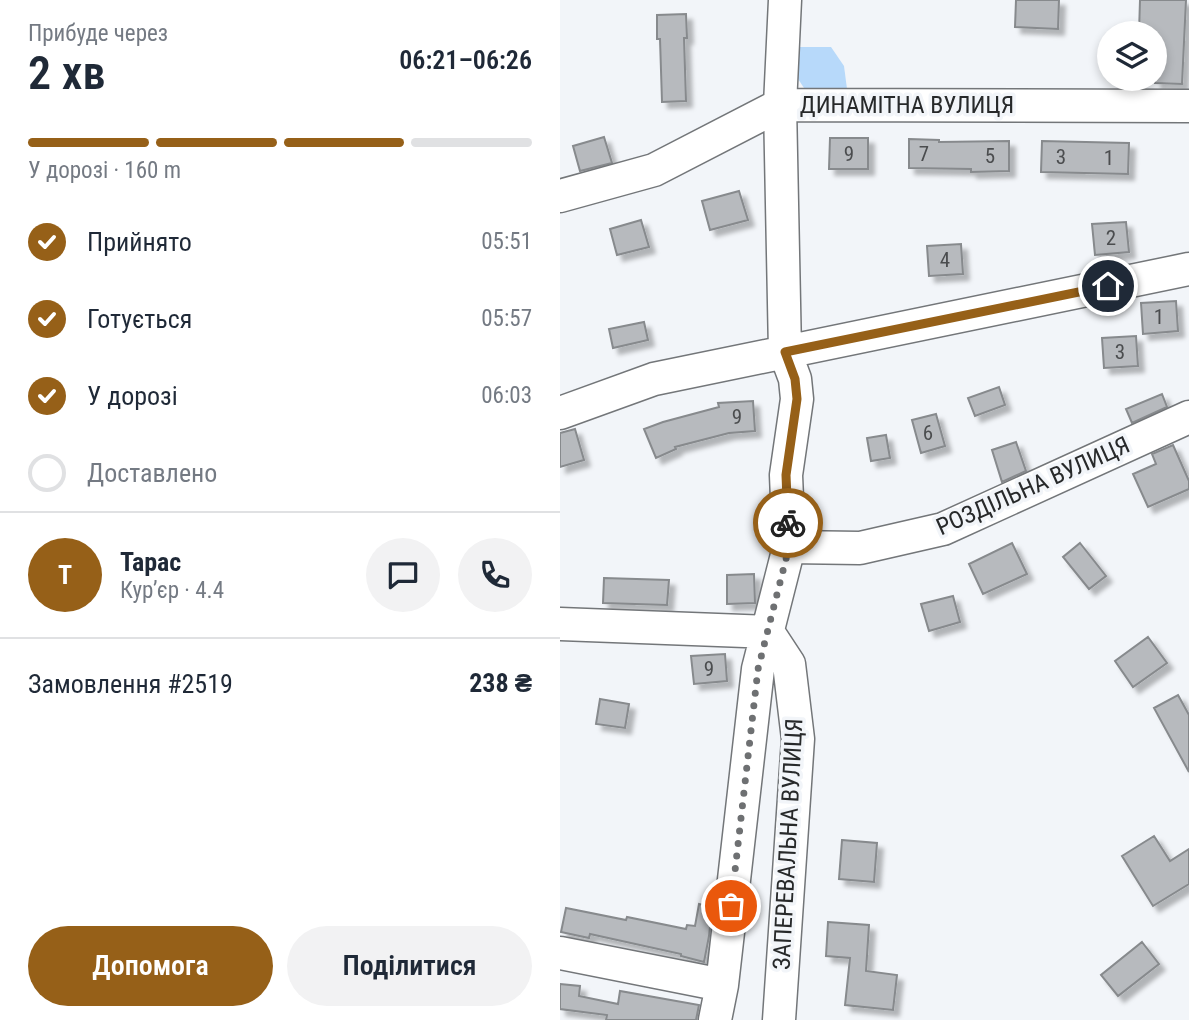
<!DOCTYPE html>
<html lang="uk">
<head>
<meta charset="utf-8">
<style>
  :root { --surface:#fff; --page:#f2f2f3; --text:#1f2937; --muted:#747a83; --line:#e0e1e3; --accent:#966018 }
  body { margin:0; font-family:"Roboto Condensed",sans-serif; background:var(--page); color:var(--text); height:100vh; display:flex; flex-direction:column; font-size:26px; white-space:nowrap }
  * { box-sizing:border-box; margin:0 }
  p { font-size:23px; color:var(--muted) }
  .icon { flex:none; width:38px; height:38px; fill:none; stroke:currentColor; stroke-width:2; stroke-linecap:round; stroke-linejoin:round }
  .map { position:relative; flex:1; overflow:hidden }
  .details { display:flex; flex-direction:column; background:var(--surface); width:560px }
  .details>* { flex:none }
  .fabs { position:absolute; left:537px; top:21px; display:grid; gap:14px }
  .fabs a { display:grid; place-items:center; width:70px; height:70px; border-radius:50%; background:var(--surface); box-shadow:0 4px 10px #0003; font-size:35px }
  .pin { position:absolute; display:grid; place-items:center; width:60px; height:60px; color:#fff; margin:-30px; border:4px solid #fff; border-radius:50%; box-shadow:0 2px 7px #0007 }
  .courier { position:absolute; display:grid; place-items:center; width:70px; height:70px; margin:-35px; border:5px solid #966018; border-radius:50%; background:#fff; color:#222; box-shadow:0 2px 9px #0007 }
  .head em { font-style:normal; font-weight:600 }
  .head div { display:flex; flex-direction:column-reverse }
  .head { display:flex; align-items:center; justify-content:space-between; height:119px; padding:0 28px }
  h1 { font-size:46px; font-weight:600; line-height:52px }
  .bar { display:grid; grid-template-columns:repeat(4,1fr); gap:10px 7px; align-content:center; height:84px; padding:0 28px }
  .bar i { height:9px; border-radius:5px; background:var(--line) }
  .bar .current { background:var(--accent) }
  .bar p { grid-column:span 4 }
  .line { display:flex; align-items:center; gap:18px; padding:0 28px; border-top:2px solid var(--line) }
  .line div { flex:1 }
  .round { display:grid; place-items:center; flex:none; width:74px; height:74px; border-radius:37px; background:var(--page) }
  ol { padding:0 28px; list-style:none }
  li { display:flex; align-items:center; gap:21px; height:77px }
  li p { margin-inline-start:auto }
  li .icon { padding:7px; border-radius:50%; background:var(--accent); color:#fff; stroke-width:4 }
  li:last-child { color:var(--muted) }
  li i { width:38px; height:38px; border:4px solid var(--line); border-radius:50% }
  .button { display:flex; gap:14px; margin-top:auto; padding:14px 28px }
  .button a { flex:1; height:80px; border-radius:42px; background:var(--accent); color:#fff; font-size:28px; font-weight:600; line-height:80px; text-align:center }
  .button a+a { background:var(--page); color:var(--text) }
  main { display:flex; flex:1; min-height:0 }
  .map>svg:first-child { display:block }
  .green { fill:#b7d9fa }
  .building { fill:#b7babe; stroke:#878a8d; stroke-width:2; filter:url(#shadow) }
  .lines { fill:none; stroke-linecap:round; stroke-linejoin:round }
  .minor-casing { stroke:#737679; stroke-width:35 }
  .minor { stroke:#fff; stroke-width:32 }
  .done { stroke:#6e7072; stroke-width:7; stroke-dasharray:0 12.6 }
  .route { stroke:#966018; stroke-width:9 }
  .labels { text-anchor:middle; dominant-baseline:central; stroke-width:7; stroke-linejoin:round; paint-order:stroke }
  .number-label { font-size:21px; fill:#4b4d4f }
  .street-label { font-size:24px; fill:#27292a; stroke:#f2f5f9 }
</style>
</head>
<body>
<main>
<section class="details">
<div class="head"><div><h1>2 хв</h1><p>Прибуде через</p></div><em>06:21–06:26</em></div>
<div class="bar"><i class="current"></i><i class="current"></i><i class="current"></i><i></i><p>У дорозі · 160 m</p></div>
<ol>
<li><svg class="icon" aria-label="check" viewBox="0 0 24 24"><path d="M5 12l5 5 9-10"/></svg>Прийнято<p>05:51</p></li>
<li><svg class="icon" aria-label="check" viewBox="0 0 24 24"><path d="M5 12l5 5 9-10"/></svg>Готується<p>05:57</p></li>
<li><svg class="icon" aria-label="check" viewBox="0 0 24 24"><path d="M5 12l5 5 9-10"/></svg>У дорозі<p>06:03</p></li>
<li><i></i>Доставлено</li>
</ol>
<div class="line" style="height:126px"><b class="round" style="background:var(--accent);color:#fff">Т</b><div><b>Тарас</b><p>Кур’єр · 4.4</p></div><a class="round"><svg class="icon" aria-label="chat" viewBox="0 0 24 24"><path d="M4 5h16v11H9l-5 4z"/></svg></a><a class="round"><svg class="icon" aria-label="phone" viewBox="0 0 24 24"><path d="M5 4h4l2 5-3 2q2 4 5 5l2-3 5 2v4C11 20 4 13 5 4z"/></svg></a></div>
<div class="line" style="height:91px"><div>Замовлення #2519</div><b>238 ₴</b></div>
<div class="button"><a>Допомога</a><a>Поділитися</a></div>
</section>
<div class="map">
<svg width="629" height="1020" viewBox="0 0 629 1020">
  <defs>
    <filter id="shadow"><feDropShadow dx="6" dy="6" stdDeviation="2" flood-color="#0004"/></filter>
  </defs>
  <rect width="100%" height="100%" fill="#f2f5f9"/>
  <!-- green -->
  <path class="green" d="M 234,47 L 271,47 L 284,66 L 287,89 L 244,88 L 229,65 Z"/>
  <!-- building -->
  <path class="building" d="M 456,0 L 499,0 L 498,29 L 455,27 Z
    M 580,0 L 626,0 L 622,84 L 595,83 L 595,33 L 579,33 Z
    M 126,14 L 127,38 L 124,38 L 126,101 L 102,102 L 100,39 L 97,39 L 97,15 Z
    M 44,137 L 52,163 L 20,171 L 13,146 Z
    M 270,138 L 308,138 L 308,169 L 269,169 Z
    M 349,139 L 379,140 L 379,142 L 449,141 L 449,171 L 411,172 L 411,169 L 349,168 Z
    M 482,141 L 569,143 L 568,174 L 481,172 Z
    M 179,191 L 188,220 L 150,230 L 142,201 Z
    M 81,220 L 89,247 L 57,255 L 50,229 Z
    M 566,222 L 569,252 L 535,255 L 532,224 Z
    M 401,244 L 403,274 L 369,276 L 367,246 Z
    M 616,301 L 618,331 L 583,334 L 581,303 Z
    M 84,322 L 88,340 L 53,348 L 49,329 Z
    M 576,336 L 578,366 L 544,368 L 542,338 Z
    M 439,387 L 445,405 L 415,416 L 408,398 Z
    M 602,394 L 607,407 L 572,423 L 566,409 Z
    M 193,401 L 195,431 L 169,433 L 115,447 L 116,449 L 96,458 L 84,429 L 103,422 L 159,407 L 158,403 Z
    M 376,414 L 385,446 L 361,453 L 352,420 Z
    M 15,429 L 24,460 L 0,467 L 0,433 Z
    M 326,435 L 330,458 L 311,461 L 307,438 Z
    M 456,442 L 466,471 L 442,482 L 432,450 Z
    M 613,445 L 629,481 L 629,489 L 588,507 L 573,474 L 596,464 L 592,454 Z
    M 452,543 L 467,574 L 423,594 L 409,564 Z
    M 520,543 L 546,576 L 529,589 L 503,557 Z
    M 194,574 L 195,603 L 167,604 L 167,575 Z
    M 44,578 L 109,580 L 107,605 L 43,603 Z
    M 393,596 L 400,622 L 369,631 L 361,604 Z
    M 588,637 L 607,663 L 573,687 L 555,661 Z
    M 165,654 L 167,681 L 134,684 L 131,656 Z
    M 618,695 L 629,715 L 629,772 L 594,708 Z
    M 40,699 L 69,704 L 65,728 L 36,724 Z
    M 594,836 L 610,861 L 629,849 L 629,884 L 593,906 L 562,856 Z
    M 282,840 L 317,843 L 314,882 L 279,879 Z
    M 139,904 L 152,907 L 149,936 L 144,962 L 121,956 L 121,954 L 30,934 L 29,938 L 1,932 L 6,908 L 66,920 L 67,917 L 126,929 L 127,925 L 135,926 Z
    M 268,922 L 309,925 L 306,971 L 337,975 L 333,1010 L 285,1005 L 290,958 L 266,956 Z
    M 582,942 L 599,964 L 558,996 L 541,975 Z
    M 0,984 L 20,986 L 19,996 L 58,1004 L 60,991 L 139,1005 L 136,1020 L 46,1020 L 47,1015 L 0,1009 Z"/>
  <g class="lines">
    <!-- minor casing -->
    <g class="minor-casing">
      <path id="minor" d="M 0,196 L 94,170 L 220,105 L 629,106
        M 0,413 L 94,379 L 629,269
        M 229,547 L 300,548 L 383,529 L 629,417
        M 0,624 L 208,632 L 229,664 L 238,739 L 219,1020
        M 0,953 L 162,985
        M 155,1020 L 162,985 L 198,669 L 229,547 L 226,475 L 237,399 L 235,379 L 225,352 L 220,105 L 225,0"/>
    </g>
    <!-- minor -->
    <use href="#minor" class="minor"/>
  </g>
  <g class="lines">
    <!-- done -->
    <path class="done" d="M 171,906 L 198,669 L 229,547 L 228,523"/>
    <!-- route -->
    <path class="route" d="M 228,523 L 226,475 L 237,399 L 235,379 L 225,352 L 548,286"/>
  </g>
  <g class="labels">
    <!-- number labels -->
    <g class="number-label">
      <text x="289" y="154">9</text>
      <text x="364" y="154">7</text>
      <text x="430" y="156">5</text>
      <text x="501" y="157">3</text>
      <text x="549" y="158">1</text>
      <text x="551" y="238">2</text>
      <text x="385" y="260">4</text>
      <text x="599" y="317">1</text>
      <text x="560" y="352">3</text>
      <text x="177" y="417">9</text>
      <text x="368" y="433">6</text>
      <text x="149" y="669">9</text>
    </g>
    <!-- street labels -->
    <g class="street-label">
      <text x="347" y="105">ДИНАМІТНА ВУЛИЦЯ</text>
      <text transform="translate(473 486) rotate(-24)">РОЗДІЛЬНА ВУЛИЦЯ</text>
      <text transform="translate(228 844) rotate(-87)">ЗАПЕРЕВАЛЬНА ВУЛИЦЯ</text>
    </g>
  </g>
</svg>
<div class="fabs">
<a><svg class="icon" aria-label="layers" viewBox="0 0 24 24"><path d="M12 4l9 5-9 5-9-5zM3 14l9 5 9-5"/></svg></a>
</div>
<div class="pin" style="left:171px;top:906px;background:#ea580c"><svg class="icon" aria-label="bag" viewBox="0 0 24 24"><path d="M5 8h14l-1 12H6zM9 8a3 3 0 0 1 6 0"/></svg></div>
<div class="pin" style="left:548px;top:286px;background:#1f2937"><svg class="icon" aria-label="home" viewBox="0 0 24 24"><path d="M3 11l9-7 9 7M6 9v11h12V9"/></svg></div>
<div class="courier" style="left:228px;top:523px"><svg class="icon" aria-label="bike" viewBox="0 0 24 24"><circle cx="6" cy="16" r="4"/><circle cx="18" cy="16" r="4"/><path d="M6 16l4-8h5l3 8M10 8l3 8H6M13 5h3"/></svg></div>
</div>
</main>
</body>
</html>
